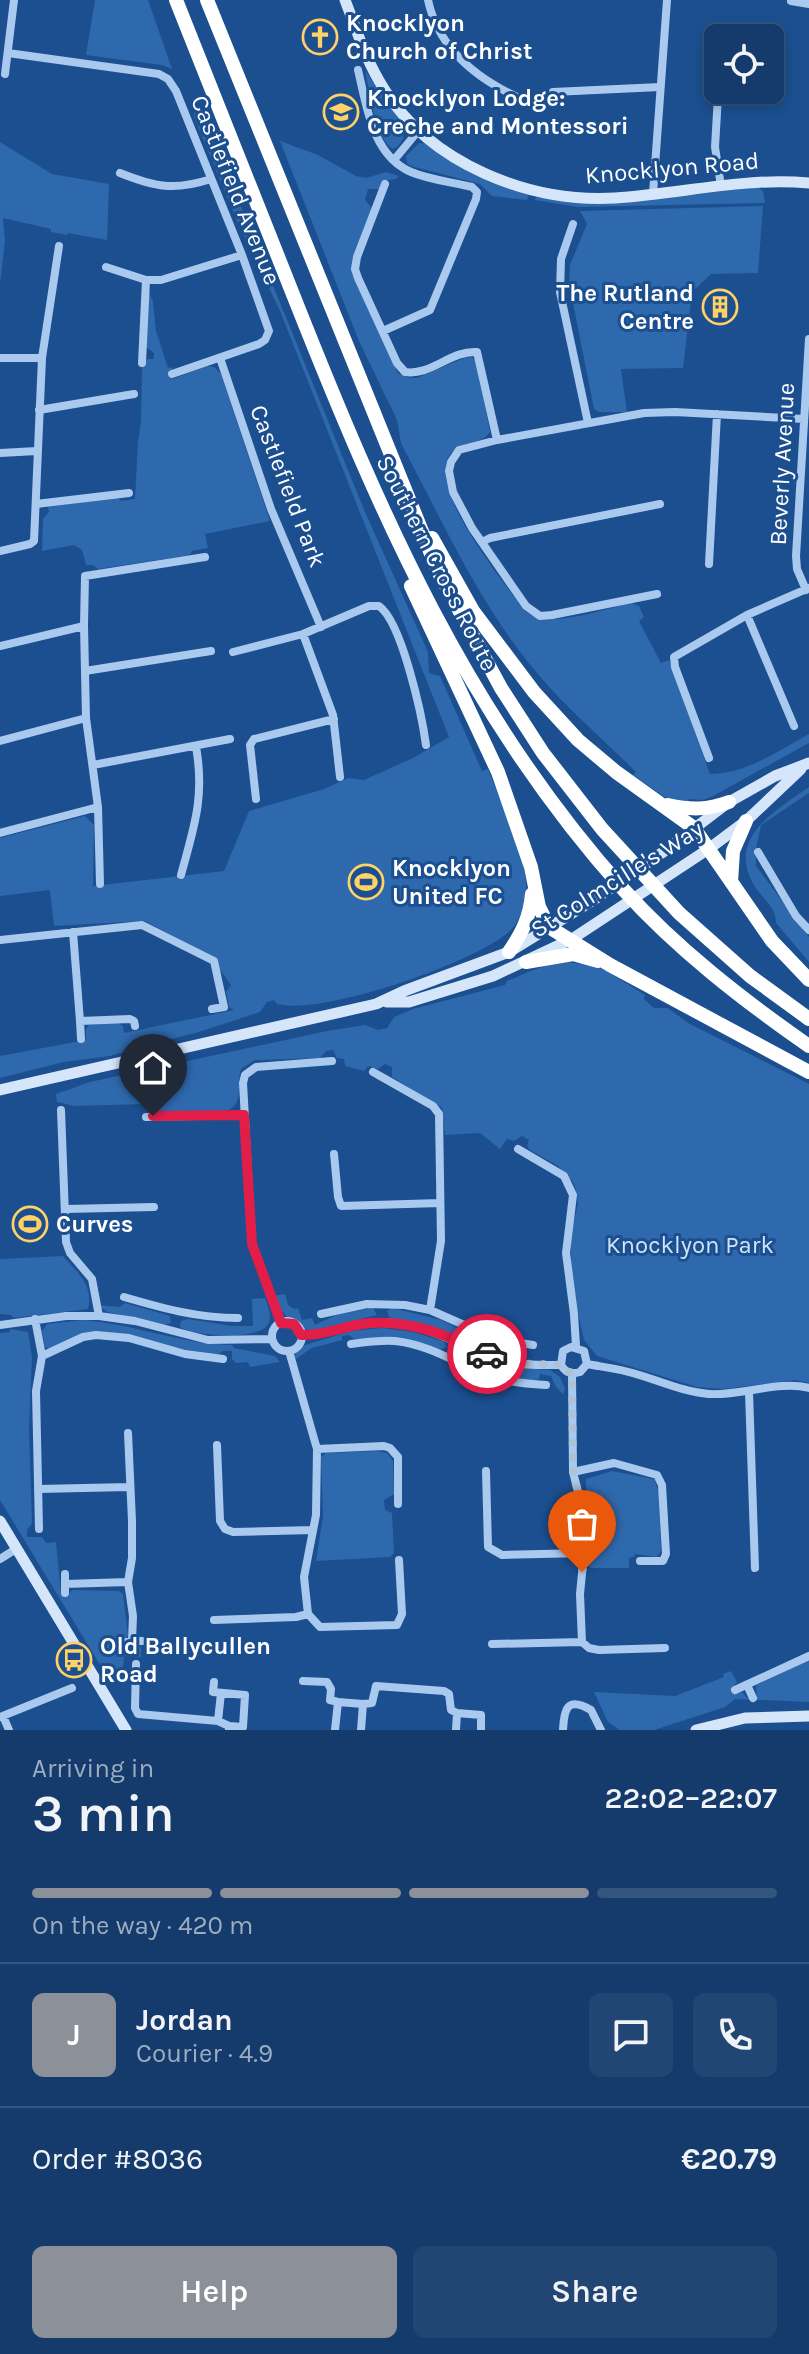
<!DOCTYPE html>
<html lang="en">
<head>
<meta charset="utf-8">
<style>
  :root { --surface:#143b6b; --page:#214673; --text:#f1f3f6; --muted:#9dadc1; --line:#33557e; --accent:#8c9099 }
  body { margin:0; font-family:Karla,sans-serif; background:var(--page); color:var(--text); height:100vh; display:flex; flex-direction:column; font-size:30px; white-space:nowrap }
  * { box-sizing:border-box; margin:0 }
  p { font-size:26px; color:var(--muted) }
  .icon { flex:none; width:44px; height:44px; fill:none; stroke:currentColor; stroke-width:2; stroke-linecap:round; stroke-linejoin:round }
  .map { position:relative; height:1730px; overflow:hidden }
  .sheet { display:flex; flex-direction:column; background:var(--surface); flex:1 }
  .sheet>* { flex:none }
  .tools { position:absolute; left:704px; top:24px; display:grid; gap:16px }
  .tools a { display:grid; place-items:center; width:80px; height:80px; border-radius:12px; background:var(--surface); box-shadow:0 4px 12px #0003,0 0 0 2px var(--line); font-size:40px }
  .pin { position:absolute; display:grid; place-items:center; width:68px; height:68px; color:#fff; margin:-82px -34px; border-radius:50% 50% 50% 0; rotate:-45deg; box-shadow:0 0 8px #0007 }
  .pin .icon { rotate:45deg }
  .courier { position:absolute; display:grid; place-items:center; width:80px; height:80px; margin:-40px; border:6px solid #e11d48; border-radius:50%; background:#fff; color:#222; box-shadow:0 2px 10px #0007 }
  .head em { font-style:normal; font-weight:600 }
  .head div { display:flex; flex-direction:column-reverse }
  .head { display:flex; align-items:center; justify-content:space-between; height:136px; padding:0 32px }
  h1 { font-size:52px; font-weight:600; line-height:60px }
  .bar { display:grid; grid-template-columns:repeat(4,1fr); gap:12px 8px; align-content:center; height:96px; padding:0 32px }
  .bar i { height:10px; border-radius:6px; background:var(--line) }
  .bar .on { background:var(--accent) }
  .bar p { grid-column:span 4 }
  .line { display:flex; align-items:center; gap:20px; padding:0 32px; border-top:2px solid var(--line) }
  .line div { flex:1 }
  .round { display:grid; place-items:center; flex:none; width:84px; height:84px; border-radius:12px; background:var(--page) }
  .cta { display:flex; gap:16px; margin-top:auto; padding:16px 32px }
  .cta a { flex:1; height:92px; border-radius:12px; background:var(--accent); color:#fff; font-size:32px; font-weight:600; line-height:92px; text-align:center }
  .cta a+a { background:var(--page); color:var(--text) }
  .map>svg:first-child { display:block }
  .green { fill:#2e69ad }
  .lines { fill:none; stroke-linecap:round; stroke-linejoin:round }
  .street { stroke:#a9c9ee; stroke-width:8 }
  .secondary { stroke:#d6e6fa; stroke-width:11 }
  .highway { stroke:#fff; stroke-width:14 }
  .done { stroke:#afc1d8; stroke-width:8; stroke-dasharray:0 14.4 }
  .route { stroke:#e11d48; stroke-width:10 }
  .labels { text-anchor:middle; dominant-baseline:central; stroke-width:6; stroke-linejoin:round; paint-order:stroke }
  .poi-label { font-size:24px; font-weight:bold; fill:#fff; stroke:#1b4f8f; text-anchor:start }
  .street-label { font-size:24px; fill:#fff; stroke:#1b4f8f }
  .park-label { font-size:24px; fill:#cfe3fa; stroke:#1b4f8f }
</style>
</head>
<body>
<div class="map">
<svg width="809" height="1730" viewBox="0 0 809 1730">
  <rect width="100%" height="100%" fill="#1b4f8f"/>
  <!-- green -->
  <path class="green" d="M 95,0 L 148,0 L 172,69 L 162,65 L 86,55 Z
    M 365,70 L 383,98 L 405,124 C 405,134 403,145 393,149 C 376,141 369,89 365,70 Z
    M 194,110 L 203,113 L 365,512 L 428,652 L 429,673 L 440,676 L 482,771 L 488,769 C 500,801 531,865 526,898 C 524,909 518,923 510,931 C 475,963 321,1016 277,1004 L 274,1000 L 267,1002 L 260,1012 L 202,1031 L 110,1056 L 64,1062 L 0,1078 L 0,1056 L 86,1040 L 86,1029 L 89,1025 L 118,1023 L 123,1026 L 124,1033 L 234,1010 L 229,1007 L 226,992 L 231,985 L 210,956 L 145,921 L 54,926 L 50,890 L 0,896 L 0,838 L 85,816 L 94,825 L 93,886 L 224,871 L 249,811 L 324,789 L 348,778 L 364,780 L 413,758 L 449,737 L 280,311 L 238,223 L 194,117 Z
    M 280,141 L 318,155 L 356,176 L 366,178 L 386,172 L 399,176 L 396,179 L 382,181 L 379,189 L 368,189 L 365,200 L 372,208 L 354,275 L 398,373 L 410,378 L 417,378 L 464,358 L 471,357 L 477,362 L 490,432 C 480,447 458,439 449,456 C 429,493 503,580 524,610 C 545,631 604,609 631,603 L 639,606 L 644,617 L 639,621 L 661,663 L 669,660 L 710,774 C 746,774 778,751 809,734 L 809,743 L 713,796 L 703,800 L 689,799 L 688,805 L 669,800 L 633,775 L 636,772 C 608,744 578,718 552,690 C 485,618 446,528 401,443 L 397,420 L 359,341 Z
    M 0,142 L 52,174 L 109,184 L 107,240 L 68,233 L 67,235 L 51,232 L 51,229 L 3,218 L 5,241 L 0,284 Z
    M 419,143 L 430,144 L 469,172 L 529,195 L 527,200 L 492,196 L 480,184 L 411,166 L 407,163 L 406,156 Z
    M 758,187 L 763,191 L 765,203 L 578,207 L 535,200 L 536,197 C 609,210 684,195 758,187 Z
    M 763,206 L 758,273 L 711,274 L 692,292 L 683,368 L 621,369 L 627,412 L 599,412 L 594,409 L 569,283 L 570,265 L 587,224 L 580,211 Z
    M 149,292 L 153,302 L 156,331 L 168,368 L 172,367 L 173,379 L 207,366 L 214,367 L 221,374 L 270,521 L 205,534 L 208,548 L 192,551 L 190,555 L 98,569 L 93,565 L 86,565 L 82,550 L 74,545 L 42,551 L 43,519 L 49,512 L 48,507 L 117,497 L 121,501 L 135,499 L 138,442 L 141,421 L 142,365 L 148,359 L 154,359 L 154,353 L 146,347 Z
    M 809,787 L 809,793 L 761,825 L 756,849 L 756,866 L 809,937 L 809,962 L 776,923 C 776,906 762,899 754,885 C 726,838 775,811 809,787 Z
    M 581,960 L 599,966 L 645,995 L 644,999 L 654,1008 L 668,1008 L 688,1023 L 809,1084 L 809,1383 L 795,1380 L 723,1389 L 697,1387 L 597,1356 L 584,1340 L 571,1281 L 571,1233 L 578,1204 L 577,1193 L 573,1182 L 558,1166 L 530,1150 L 527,1146 L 529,1140 L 522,1136 L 514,1141 L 507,1139 L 500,1149 L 480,1133 L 445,1135 L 442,1108 L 392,1077 L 392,1067 L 385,1064 L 378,1069 L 368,1066 L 364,1071 L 345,1066 L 344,1059 L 337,1058 L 333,1050 L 326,1051 L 320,1058 L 255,1060 L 241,1069 C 236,1084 245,1105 226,1111 L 160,1112 L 153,1107 L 147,1108 L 144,1104 L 75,1106 L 57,1102 L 56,1094 L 90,1082 L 327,1031 L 365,1025 L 378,1030 L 387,1028 L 394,1017 L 413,1009 L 505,985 L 507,981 C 530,972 555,957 580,964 Z
    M 63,1256 C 77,1272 94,1285 88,1309 L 14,1318 L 11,1315 L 0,1314 L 0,1259 Z
    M 285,1294 L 288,1305 L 294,1309 L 298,1308 L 302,1320 L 312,1318 L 315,1325 L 338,1314 L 373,1308 L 377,1315 L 311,1331 C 293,1325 280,1313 273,1296 Z
    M 265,1298 C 267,1305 272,1314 269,1322 C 263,1342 193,1336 180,1327 L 181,1321 L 188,1319 L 232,1326 L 253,1326 L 252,1299 Z
    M 125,1303 L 170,1316 L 171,1323 L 164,1325 L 107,1312 L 98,1305 L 120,1307 Z
    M 392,1308 L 441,1320 L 487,1343 L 487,1347 L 482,1348 L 433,1327 L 389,1317 L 387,1311 Z
    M 83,1320 C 134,1324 181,1344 232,1345 L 234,1348 L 275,1356 L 280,1362 L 250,1367 L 248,1362 L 236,1363 L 232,1359 L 232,1351 L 223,1351 L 218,1355 L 82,1333 L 51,1349 L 45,1347 L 42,1331 L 47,1324 Z
    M 382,1328 L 413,1332 L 444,1342 L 447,1347 L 441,1350 L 395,1337 L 354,1339 L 349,1335 L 342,1336 L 342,1340 L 312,1348 L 294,1360 L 296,1352 L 302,1346 L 351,1331 Z
    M 10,1329 L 28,1332 L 32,1357 L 29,1429 L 32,1523 L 27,1530 L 27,1537 L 42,1537 L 46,1543 L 56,1542 L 61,1594 L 69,1594 L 72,1590 L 119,1591 L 123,1594 L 128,1636 L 124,1640 L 123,1647 L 141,1647 L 141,1657 L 124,1656 L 123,1669 L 111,1683 L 0,1500 L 0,1333 L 10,1332 Z
    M 459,1348 L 505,1367 L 550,1370 L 560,1377 L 565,1389 L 563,1394 L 556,1387 L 551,1376 L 540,1374 L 539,1379 L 532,1381 L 487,1372 L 456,1357 L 455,1351 Z
    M 377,1451 L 387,1453 L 393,1461 L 394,1494 L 384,1500 L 385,1510 L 392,1513 L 394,1553 L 390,1557 L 316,1561 L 323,1516 L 321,1457 L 326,1453 Z
    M 612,1471 L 654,1479 L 659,1492 L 661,1551 L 657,1557 L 635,1554 L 634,1557 L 629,1558 L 629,1568 L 591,1568 L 587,1565 C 611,1522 584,1515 586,1479 Z
    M 809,1660 L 809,1702 L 735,1699 L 725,1707 L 654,1730 L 620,1730 L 608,1722 L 594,1692 L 675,1696 L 724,1677 L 723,1674 L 731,1671 L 737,1682 L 733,1686 L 736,1693 L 742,1692 L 747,1698 L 757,1698 L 756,1685 Z"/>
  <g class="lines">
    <!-- street -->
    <path class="street" d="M 428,0 C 438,47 474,77 517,97
      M 791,1 L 809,4
      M 8,53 L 159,74 L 168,79 L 176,91 L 242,255 L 269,331 L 265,340 L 259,344 L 172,374
      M 358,70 C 367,107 372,155 411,172 C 430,180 452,182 472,187 L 477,192 L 476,199 L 430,310 L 383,331
      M 5,74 L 14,0
      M 553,92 L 660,87
      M 394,160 L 419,130
      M 120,173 C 155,187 174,191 211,179
      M 385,184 L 357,257 L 355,269 L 358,278 L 397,363 L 405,372 C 431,376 451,350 477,352 L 497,440
      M 721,186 L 715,147 L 718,96 L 723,93 L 737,92
      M 653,194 L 667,0
      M 573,224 L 561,259 L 560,292 L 588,423
      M 106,267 L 146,280 L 161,280 L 242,255
      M 0,358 L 42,358
      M 220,358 L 271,509 L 321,627
      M 142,363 L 146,280
      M 39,410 L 134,394
      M 0,453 L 37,451
      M 36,504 L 129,493
      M 482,542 L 490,538 L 660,504
      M 0,551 L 30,544 L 34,541 L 42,358 L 59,246
      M 709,564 L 717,414
      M 806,590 L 797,569 L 796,556 L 809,339
      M 657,594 L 552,615 L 540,616 L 526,606 L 472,528 L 453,492 L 449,471 L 451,462 L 459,450 L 497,440 L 644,413 L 675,412 L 804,419
      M 747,615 L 794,726
      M 84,626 L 85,576 L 205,557
      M 303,634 L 333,715 L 340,777
      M 0,646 L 84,626 L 86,718 L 98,807 L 100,884
      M 233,652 L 303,634 L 369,606 L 379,606 C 402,622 422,716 426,745
      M 85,671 L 211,651
      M 0,741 L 86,718
      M 709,758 L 675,667 L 674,657 L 747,615 L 809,588
      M 93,765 L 230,739
      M 256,799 L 250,745 L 254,739 L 334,719
      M 0,833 L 98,807
      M 758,852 L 796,916 L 809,930
      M 181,875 C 194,827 205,797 196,747
      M 73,932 L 80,1021 L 130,1019 L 134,1021 L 135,1026
      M 0,940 L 142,925 L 214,961 L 224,1007 L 212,1009
      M 80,1021 L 81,1039
      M 373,1072 L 433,1106 L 439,1114 L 441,1241 L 430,1310
      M 61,1110 L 66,1242 L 70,1253 L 92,1279 L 99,1316
      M 146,1117 L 244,1115
      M 518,1149 L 564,1176 L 573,1195 L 566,1253 L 574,1314 L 576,1346
      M 334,1154 L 338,1197 L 341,1206 L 440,1203
      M 66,1209 L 154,1207
      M 124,1297 C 162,1308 197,1318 238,1318
      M 321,1314 L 367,1304 L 405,1305 L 430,1310 L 496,1339 L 533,1345
      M 35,1319 L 42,1356 L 36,1391 L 39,1529
      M272 1336a15 15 0 1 1 30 0a15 15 0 1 1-30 0Z
      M 281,1323 L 252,1244 L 243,1083 L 245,1075 L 256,1067 L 332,1061
      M 0,1325 L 66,1316 L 99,1316 L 135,1321 L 208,1340 L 272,1339
      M 301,1335 L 313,1335 C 337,1330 362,1321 387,1322 C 433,1325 468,1352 511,1362 C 527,1366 544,1365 561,1365 C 565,1372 571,1375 580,1372 L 587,1364
      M 351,1344 C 366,1342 381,1340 395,1341 C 431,1345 457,1364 490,1376 C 508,1382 526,1384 546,1385
      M 289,1351 L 317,1449 L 316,1515 L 304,1577 L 308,1614
      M 42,1356 L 83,1337 L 96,1335 L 129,1338 L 185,1354 L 223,1359
      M 587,1364 C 603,1367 621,1369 636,1374 C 660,1381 684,1392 709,1394 C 741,1396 780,1380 809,1388
      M 561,1365 L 563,1351 L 571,1347 L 584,1351 L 587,1364
      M 572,1374 L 573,1472 L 587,1527 L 588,1541 L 584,1553 L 580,1594 L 582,1642
      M 749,1392 L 755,1568
      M 128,1433 L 132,1521 L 132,1558 L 128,1582 L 133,1616 L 132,1641
      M 217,1445 L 220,1521 L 225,1529 L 233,1532 L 312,1530
      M 317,1449 L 384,1446 L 390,1448 L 398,1457 L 398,1504
      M 486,1471 L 488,1547 L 502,1555 L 584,1553
      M 573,1472 L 614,1463 L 657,1475 L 662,1485 L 666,1554 L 663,1561 L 640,1561
      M 38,1489 L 129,1487
      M 0,1559 L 16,1549
      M 65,1574 L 65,1593
      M 65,1584 L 128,1582
      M 214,1620 L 296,1617 L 308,1614 L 320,1627 L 397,1625 L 402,1614 L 399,1560
      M 123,1642 L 142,1641
      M 492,1644 L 582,1642 L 589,1648 L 599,1650 L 665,1648
      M 136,1664 L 135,1708 L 138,1714 L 218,1721 L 229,1726 L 229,1730
      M 303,1681 L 327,1682 L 331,1689 L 330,1700 L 338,1702
      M 214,1682 L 213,1692 L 245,1695 L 243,1727 L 229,1726
      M 747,1685 L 753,1698
      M 735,1690 L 809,1656
      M 363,1704 L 372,1703 L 376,1686 L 444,1691 L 449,1694 L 451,1710 L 457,1713
      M 3,1716 L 9,1730
      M 0,1717 L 72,1688
      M 218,1721 L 221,1693
      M 335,1730 L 338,1702 L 363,1704 L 361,1730
      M 456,1730 L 457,1713 L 481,1715 L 481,1730
      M 563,1730 C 564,1709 567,1696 591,1710 L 601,1730"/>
    <!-- secondary -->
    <path class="secondary" d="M 345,0 C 357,31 366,61 384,89 C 431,164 529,203 615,198 C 680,194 744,177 809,183
      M 387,1002 L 409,1002 L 493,976 L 572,939 L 710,848 L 746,821 L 801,769
      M 0,1090 L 376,1004 L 404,991 L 509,952 L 595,899 L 666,850 L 729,802 L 775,776 L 809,763
      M 0,1521 L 126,1730
      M 696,1730 L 745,1718 L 809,1716"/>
    <!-- highway -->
    <path class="highway" d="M 176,0 C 216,101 256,202 296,302 C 381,516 467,715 623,889 C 677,949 743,1000 809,1046
      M 207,0 L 438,571 L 501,688 L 543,753 L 602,829 L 679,913 L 750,976 L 809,1019
      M 432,538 L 473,611 L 534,692 L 578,740 L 616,772 L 694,828 L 772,941 L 809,980
      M 411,586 L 498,772 L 531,867 L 539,907 L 549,927 L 610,965 L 809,1072
      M 668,805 C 691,810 707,810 729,802
      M 731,882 L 733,851 L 746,821
      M 509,952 C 522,933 530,917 532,894
      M 526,962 L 573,954 L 598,961"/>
  </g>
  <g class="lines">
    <!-- done -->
    <path class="done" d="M 487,1354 L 514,1363 L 561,1365 L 572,1374 L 573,1472 L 587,1527 L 588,1541 L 582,1572"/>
    <!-- route -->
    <path class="route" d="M 153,1116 L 244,1115 L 252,1244 L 281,1323 L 294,1324 L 301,1335 C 322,1336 342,1327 362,1324 C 407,1318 447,1335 487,1354"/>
  </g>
  <!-- icons -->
  <defs>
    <g id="church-ring" transform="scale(1.8)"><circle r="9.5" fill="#1b4f8f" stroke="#ffd166" stroke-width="1.5"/><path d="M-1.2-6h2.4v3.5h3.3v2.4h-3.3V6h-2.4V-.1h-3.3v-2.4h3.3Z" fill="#ffd166"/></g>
    <g id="school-ring" transform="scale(1.8)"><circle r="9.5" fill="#1b4f8f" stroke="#ffd166" stroke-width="1.5"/><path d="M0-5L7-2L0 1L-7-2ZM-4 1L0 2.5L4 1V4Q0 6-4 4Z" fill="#ffd166"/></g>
    <g id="building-ring" transform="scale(1.8)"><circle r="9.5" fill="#1b4f8f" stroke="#ffd166" stroke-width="1.5"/><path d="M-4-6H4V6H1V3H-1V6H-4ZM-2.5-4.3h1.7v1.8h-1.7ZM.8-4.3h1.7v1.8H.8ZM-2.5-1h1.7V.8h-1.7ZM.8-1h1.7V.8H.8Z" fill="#ffd166"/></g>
    <g id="stadium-ring" transform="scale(1.8)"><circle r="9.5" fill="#1b4f8f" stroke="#ffd166" stroke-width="1.5"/><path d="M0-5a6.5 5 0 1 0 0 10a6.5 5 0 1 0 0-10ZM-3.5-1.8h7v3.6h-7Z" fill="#ffd166"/></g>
    <g id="bus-ring" transform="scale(1.8)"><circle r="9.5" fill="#1b4f8f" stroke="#ffd166" stroke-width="1.5"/><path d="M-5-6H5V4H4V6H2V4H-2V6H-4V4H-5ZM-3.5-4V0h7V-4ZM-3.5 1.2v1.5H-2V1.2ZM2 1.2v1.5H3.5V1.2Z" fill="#ffd166"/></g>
  </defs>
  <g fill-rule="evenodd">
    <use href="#church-ring" x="320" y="37"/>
    <use href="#school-ring" x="341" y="112"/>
    <use href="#building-ring" x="720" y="307"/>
    <use href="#stadium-ring" x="366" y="882"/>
    <use href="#stadium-ring" x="30" y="1224"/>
    <use href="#bus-ring" x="74" y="1660"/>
  </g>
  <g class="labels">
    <!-- poi labels -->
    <g class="poi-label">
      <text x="346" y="23">Knocklyon<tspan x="346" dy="28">Church of Christ</tspan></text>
      <text x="367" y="98">Knocklyon Lodge:<tspan x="367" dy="28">Creche and Montessori</tspan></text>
      <text x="694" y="293" text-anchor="end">The Rutland<tspan x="694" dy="28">Centre</tspan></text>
      <text x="392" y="868">Knocklyon<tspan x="392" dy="28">United FC</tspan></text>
      <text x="56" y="1224">Curves</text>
      <text x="100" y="1646">Old Ballycullen<tspan x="100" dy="28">Road</tspan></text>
    </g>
    <!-- street labels -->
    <g class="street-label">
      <text transform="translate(672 168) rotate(-5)">Knocklyon Road</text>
      <text transform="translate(236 190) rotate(68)">Castlefield Avenue</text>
      <text transform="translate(782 464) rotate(-87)">Beverly Avenue</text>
      <text transform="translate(288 486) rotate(69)">Castlefield Park</text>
      <text transform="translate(437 563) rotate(63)">Southern Cross Route</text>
      <text transform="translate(617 879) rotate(-32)">St Colmcille's Way</text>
    </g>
    <!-- park labels -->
    <g class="park-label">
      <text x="690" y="1245">Knocklyon Park</text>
    </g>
  </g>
</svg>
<div class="tools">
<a><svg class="icon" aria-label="locate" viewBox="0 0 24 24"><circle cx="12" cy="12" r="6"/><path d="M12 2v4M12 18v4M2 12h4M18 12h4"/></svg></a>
</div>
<div class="pin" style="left:582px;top:1572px;background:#ea580c"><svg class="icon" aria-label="bag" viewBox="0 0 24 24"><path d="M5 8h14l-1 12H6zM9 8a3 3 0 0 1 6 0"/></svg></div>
<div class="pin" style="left:153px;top:1116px;background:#1f2937"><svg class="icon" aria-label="home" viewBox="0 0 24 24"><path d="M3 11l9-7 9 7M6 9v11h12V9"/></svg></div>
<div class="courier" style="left:487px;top:1354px"><svg class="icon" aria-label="car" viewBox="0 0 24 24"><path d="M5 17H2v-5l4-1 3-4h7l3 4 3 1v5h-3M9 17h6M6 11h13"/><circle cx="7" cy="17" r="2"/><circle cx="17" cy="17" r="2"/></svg></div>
</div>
<section class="sheet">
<div class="head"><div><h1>3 min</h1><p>Arriving in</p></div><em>22:02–22:07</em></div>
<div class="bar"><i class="on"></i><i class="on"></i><i class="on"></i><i></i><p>On the way · 420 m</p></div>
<div class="line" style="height:144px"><b class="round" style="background:var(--accent);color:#fff">J</b><div><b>Jordan</b><p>Courier · 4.9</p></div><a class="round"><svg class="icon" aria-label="chat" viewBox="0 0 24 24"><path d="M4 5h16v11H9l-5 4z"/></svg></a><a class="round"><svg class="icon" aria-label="phone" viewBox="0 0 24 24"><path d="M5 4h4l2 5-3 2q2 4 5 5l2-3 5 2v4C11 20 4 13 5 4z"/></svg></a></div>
<div class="line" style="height:104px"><div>Order #8036</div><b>€20.79</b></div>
<div class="cta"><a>Help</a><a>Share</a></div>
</section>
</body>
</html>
